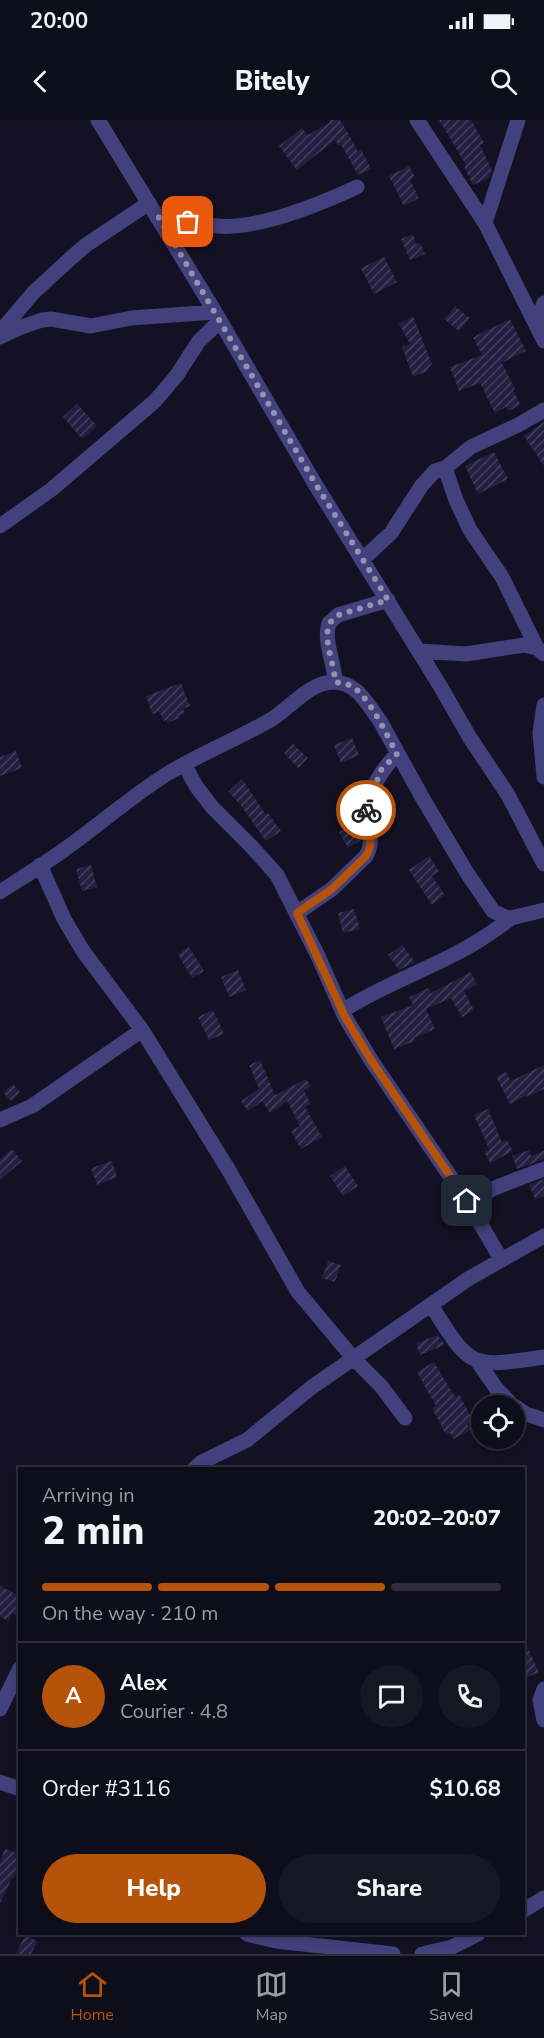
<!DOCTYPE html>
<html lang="en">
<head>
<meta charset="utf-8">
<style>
  :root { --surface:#0e0d1a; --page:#171623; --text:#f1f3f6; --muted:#9b9ca2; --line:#2e2d39; --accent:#b45309 }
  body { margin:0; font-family:"Nunito Sans",sans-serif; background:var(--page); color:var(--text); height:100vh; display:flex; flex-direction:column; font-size:22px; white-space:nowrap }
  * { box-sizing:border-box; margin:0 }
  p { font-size:20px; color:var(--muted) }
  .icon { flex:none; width:33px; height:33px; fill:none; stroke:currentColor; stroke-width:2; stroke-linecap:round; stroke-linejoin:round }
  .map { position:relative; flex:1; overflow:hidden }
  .panel { position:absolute; left:18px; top:1347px; width:507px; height:468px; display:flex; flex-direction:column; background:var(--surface); border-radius:0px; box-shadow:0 3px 9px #0003,0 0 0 2px var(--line) }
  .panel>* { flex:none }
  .tools { position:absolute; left:471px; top:1275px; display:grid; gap:12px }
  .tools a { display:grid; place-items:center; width:54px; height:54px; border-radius:50%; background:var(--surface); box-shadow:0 3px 9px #0003,0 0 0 2px var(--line); font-size:30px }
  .pin { position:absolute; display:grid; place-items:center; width:51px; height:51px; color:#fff; margin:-26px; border-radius:12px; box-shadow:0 3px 9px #0006 }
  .courier { position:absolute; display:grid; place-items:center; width:60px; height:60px; margin:-30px; border:4px solid #b45309; border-radius:50%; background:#fff; color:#222; box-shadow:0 2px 8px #0007 }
  .head em { font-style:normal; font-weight:800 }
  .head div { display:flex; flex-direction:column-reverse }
  .head { display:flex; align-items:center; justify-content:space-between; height:102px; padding:0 24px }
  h1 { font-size:39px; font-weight:800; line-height:45px }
  .bar { display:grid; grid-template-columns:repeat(4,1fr); gap:9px 6px; align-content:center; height:72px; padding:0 24px }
  .bar i { height:8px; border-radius:4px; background:var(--line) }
  .bar .selected { background:var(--accent) }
  .bar p { grid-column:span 4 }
  .line { display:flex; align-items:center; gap:15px; padding:0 24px; border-top:2px solid var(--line) }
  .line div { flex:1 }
  .round { display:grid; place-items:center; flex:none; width:63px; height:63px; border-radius:32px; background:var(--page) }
  .primary-button { display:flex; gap:12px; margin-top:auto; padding:12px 24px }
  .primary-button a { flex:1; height:69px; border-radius:36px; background:var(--accent); color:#fff; font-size:24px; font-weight:800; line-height:69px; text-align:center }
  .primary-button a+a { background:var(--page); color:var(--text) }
  .status { display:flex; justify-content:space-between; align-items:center; height:42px; padding:0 30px; background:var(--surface); direction:ltr }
  .status svg { height:16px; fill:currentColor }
  header { display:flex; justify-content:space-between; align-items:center; height:78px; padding:0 24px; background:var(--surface); font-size:27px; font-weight:800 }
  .dock { display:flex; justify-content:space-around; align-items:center; height:84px; border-top:2px solid var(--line); background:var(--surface); font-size:16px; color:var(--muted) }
  .dock a { display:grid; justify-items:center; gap:3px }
  .dock .selected { color:var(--accent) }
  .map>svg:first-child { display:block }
  .building { fill:url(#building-hatch) }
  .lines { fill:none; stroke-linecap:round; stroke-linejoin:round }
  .minor { stroke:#42417d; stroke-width:15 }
  .done { stroke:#9492af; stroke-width:6; stroke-dasharray:0 10.8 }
  .route { stroke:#b45309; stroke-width:8 }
</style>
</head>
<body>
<div class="status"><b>20:00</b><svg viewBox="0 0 49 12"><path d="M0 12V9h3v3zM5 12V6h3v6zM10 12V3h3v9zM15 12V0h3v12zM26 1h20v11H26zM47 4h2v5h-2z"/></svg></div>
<header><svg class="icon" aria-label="back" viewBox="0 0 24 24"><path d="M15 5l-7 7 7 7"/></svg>Bitely<svg class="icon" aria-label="search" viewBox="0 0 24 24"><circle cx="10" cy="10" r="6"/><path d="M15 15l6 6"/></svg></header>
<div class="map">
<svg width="544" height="1834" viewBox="0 0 544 1834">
  <defs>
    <pattern id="building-hatch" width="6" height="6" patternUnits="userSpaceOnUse" patternTransform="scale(1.5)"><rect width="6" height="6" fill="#251f42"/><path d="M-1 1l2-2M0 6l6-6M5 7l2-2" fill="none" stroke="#443f5e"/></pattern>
  </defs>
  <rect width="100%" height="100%" fill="#131123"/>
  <!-- building -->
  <path class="building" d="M 329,0 L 340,0 L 358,31 L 361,29 L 371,49 L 358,55 L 341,25 L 338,26 L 335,20 L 297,50 L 279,26 L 302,8 L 308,15 L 330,2 Z
    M 439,0 L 471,0 L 484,23 L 480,25 L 492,50 L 489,58 L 473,65 L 464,47 L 466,45 Z
    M 409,46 L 415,57 L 410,60 L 419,78 L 404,86 L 389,56 Z
    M 413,114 L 416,124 L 420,123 L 425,134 L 410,140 L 401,119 Z
    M 384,137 L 397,162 L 374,174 L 361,148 Z
    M 455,186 L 470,198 L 459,211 L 444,199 Z
    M 413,196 L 432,244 L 426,252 L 413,257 L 402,227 L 410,224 L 399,204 Z
    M 510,199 L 526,231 L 502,243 L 515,269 L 513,270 L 521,285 L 508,291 L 506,287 L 495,293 L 480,263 L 459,271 L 450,247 L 482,235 L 473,217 Z
    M 77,284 L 97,306 L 82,319 L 63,297 Z
    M 544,302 L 544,346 L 524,316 Z
    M 494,332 L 508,359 L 478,374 L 465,346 Z
    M 181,563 L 190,586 L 183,589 L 185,593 L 179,595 L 180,598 L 167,603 L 166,600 L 163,601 L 160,592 L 152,594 L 146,576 Z
    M 352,618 L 359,635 L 341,643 L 334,625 Z
    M 293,624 L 308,638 L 298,648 L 284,633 Z
    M 16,631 L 22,648 L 0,656 L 0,637 Z
    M 242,659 L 266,695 L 268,693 L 281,711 L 266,721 L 240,684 L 228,672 Z
    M 352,705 L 360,721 L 348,728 L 339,712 Z
    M 429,736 L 439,751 L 432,756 L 445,775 L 432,785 L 409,750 Z
    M 91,745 L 97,767 L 82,771 L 76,749 Z
    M 354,789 L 360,809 L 343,813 L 338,793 Z
    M 402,825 L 415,842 L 399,850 L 388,835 Z
    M 189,827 L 204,851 L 192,858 L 178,834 Z
    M 238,850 L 246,870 L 229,877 L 221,857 Z
    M 471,852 L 477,864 L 464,871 L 474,890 L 462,897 L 451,878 L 426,889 L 435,909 L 414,918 L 415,921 L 394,929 L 381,897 L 413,885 L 409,877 L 429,868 L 431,873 Z
    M 213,890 L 224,914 L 209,920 L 198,897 Z
    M 260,940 L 275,975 L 306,959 L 311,966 L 304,971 L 311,984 L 305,987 L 322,1017 L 301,1029 L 291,1011 L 300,1006 L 287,981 L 270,993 L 262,981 L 248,991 L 241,981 L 259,969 L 249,945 Z
    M 544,945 L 544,969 L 527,977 L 527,975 L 510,984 L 496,957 L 506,952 L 511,961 Z
    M 13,964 L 20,972 L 11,981 L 3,973 Z
    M 488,989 L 502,1022 L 507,1020 L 513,1031 L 490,1043 L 484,1032 L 489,1029 L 474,995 Z
    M 12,1029 L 22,1041 L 0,1060 L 0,1039 Z
    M 529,1030 L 531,1036 L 544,1031 L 544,1039 L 517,1049 L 512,1036 Z
    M 112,1041 L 117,1057 L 97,1065 L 91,1048 Z
    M 345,1046 L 358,1066 L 343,1076 L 330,1056 Z
    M 544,1059 L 544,1076 L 535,1079 L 529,1065 Z
    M 328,1141 L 341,1145 L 335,1162 L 322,1158 Z
    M 438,1215 L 445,1225 L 420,1235 L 416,1223 Z
    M 434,1242 L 455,1277 L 459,1274 L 473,1301 L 467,1304 L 471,1310 L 453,1319 L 450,1313 L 446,1315 L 432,1288 L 436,1286 L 417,1252 Z
    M 0,1466 L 20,1476 L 20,1497 L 12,1493 L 8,1501 L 0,1496 Z
    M 524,1520 L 539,1552 L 524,1559 Z
    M 5,1729 L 20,1734 L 20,1743 L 14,1758 L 12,1758 L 0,1783 L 0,1742 Z
    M 25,1815 L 38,1821 L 31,1834 L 16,1834 Z"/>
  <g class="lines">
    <!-- minor -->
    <path class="minor" d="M 98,0 L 215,192 L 315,364 L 439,564 L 470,618 L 508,675 L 544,744
      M 417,0 L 485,103 L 544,221
      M 158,96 C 177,100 197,104 217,106 C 258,110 320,84 357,67
      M 485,103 L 518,0
      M 541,209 L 540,194 L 544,183
      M 0,212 L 33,173 L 71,138 L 86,125 L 149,83
      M 0,217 L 19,208 L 42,200 L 51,199 L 91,206 L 131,198 L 215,192
      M 445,348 L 456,380 L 470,410 L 502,457 L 537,528 L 544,534
      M 0,406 L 52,369 L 155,281 L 177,255 L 199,221 L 220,201
      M 363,439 L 391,413 L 422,365 L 435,351 L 445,348 L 471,327 L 518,305 L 544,290
      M 419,531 L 466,534 L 524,525 L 537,528
      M 335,562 C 335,543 323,522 329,503 L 338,495 L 388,480
      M 544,585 L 540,613 L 544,657
      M 184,644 L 196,666 L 212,687 L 252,727 L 277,755 L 318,836 L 345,897 L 371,940 L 467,1081 L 501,1139
      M 40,745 L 64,799 L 83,831 L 142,910 L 228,1049 L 298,1172 L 354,1239 L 381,1266 L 405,1298
      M 0,772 C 20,759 41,746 61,732 C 97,707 130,677 167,654 C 201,633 238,619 272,599 C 291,587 310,562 334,562 C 358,563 367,584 380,601 L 422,677 L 467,753 L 493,791 L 505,797 L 511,798 L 544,790
      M 297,793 L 332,769 L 366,736 C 375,721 367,710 366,695 C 364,676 384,647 397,634
      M 342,891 C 389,861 443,845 489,814 C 496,809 504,804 511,798
      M 0,1000 L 32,986 L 142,910
      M 467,1081 L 497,1067 L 544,1049
      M 431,1185 C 471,1249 470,1248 544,1237
      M 478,1242 L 496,1268 L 513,1286
      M 514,1286 L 526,1294 L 544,1300
      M 195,1348 L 202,1342 L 247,1320 L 312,1267 L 468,1159 L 544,1116
      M 544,1569 L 540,1580 L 544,1600
      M 0,1589 L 20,1548
      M 0,1662 L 20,1669
      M 524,1790 L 544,1778
      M 247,1814 L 276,1821 L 393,1834
      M 422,1834 L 452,1827 L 478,1814"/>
  </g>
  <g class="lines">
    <!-- done -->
    <path class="done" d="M 188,102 L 158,96 L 315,363 L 388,480 L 338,495 C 316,508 335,541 335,562 C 343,563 351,564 357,570 C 374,586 386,614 397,634 L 381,650 L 366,690"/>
    <!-- route -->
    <path class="route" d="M 366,690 C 366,707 376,720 366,736 L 332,769 L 297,793 L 345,897 L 371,940 L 467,1081"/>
  </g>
</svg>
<div class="tools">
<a><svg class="icon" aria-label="locate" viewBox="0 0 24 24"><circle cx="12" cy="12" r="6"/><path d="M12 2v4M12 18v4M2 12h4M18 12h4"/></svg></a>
</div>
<div class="pin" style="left:188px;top:102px;background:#ea580c"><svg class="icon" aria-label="bag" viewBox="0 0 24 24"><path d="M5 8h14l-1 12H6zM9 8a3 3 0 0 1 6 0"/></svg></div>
<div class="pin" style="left:467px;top:1081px;background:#1f2937"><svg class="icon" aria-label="home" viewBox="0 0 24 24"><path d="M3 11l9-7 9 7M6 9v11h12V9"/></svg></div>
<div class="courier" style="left:366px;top:690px"><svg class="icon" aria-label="bike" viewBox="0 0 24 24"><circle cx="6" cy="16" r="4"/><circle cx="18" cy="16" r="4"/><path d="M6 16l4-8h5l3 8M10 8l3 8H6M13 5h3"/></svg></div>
<section class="panel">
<div class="head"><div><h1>2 min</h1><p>Arriving in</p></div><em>20:02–20:07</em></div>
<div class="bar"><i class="selected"></i><i class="selected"></i><i class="selected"></i><i></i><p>On the way · 210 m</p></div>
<div class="line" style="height:108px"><b class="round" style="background:var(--accent);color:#fff">A</b><div><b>Alex</b><p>Courier · 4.8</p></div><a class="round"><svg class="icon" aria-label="chat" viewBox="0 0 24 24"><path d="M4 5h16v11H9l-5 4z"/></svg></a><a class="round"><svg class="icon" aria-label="phone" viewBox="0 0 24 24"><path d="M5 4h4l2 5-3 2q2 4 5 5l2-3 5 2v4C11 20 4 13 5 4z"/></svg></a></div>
<div class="line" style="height:78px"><div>Order #3116</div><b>$10.68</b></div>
<div class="primary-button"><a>Help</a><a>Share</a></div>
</section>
</div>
<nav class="dock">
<a class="selected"><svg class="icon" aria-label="home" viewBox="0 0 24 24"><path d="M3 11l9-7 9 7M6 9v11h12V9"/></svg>Home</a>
<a><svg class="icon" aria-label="map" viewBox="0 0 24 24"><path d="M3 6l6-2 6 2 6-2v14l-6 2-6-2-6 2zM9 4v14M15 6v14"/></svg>Map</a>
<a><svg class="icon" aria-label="saved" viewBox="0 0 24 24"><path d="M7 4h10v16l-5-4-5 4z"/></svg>Saved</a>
</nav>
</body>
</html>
